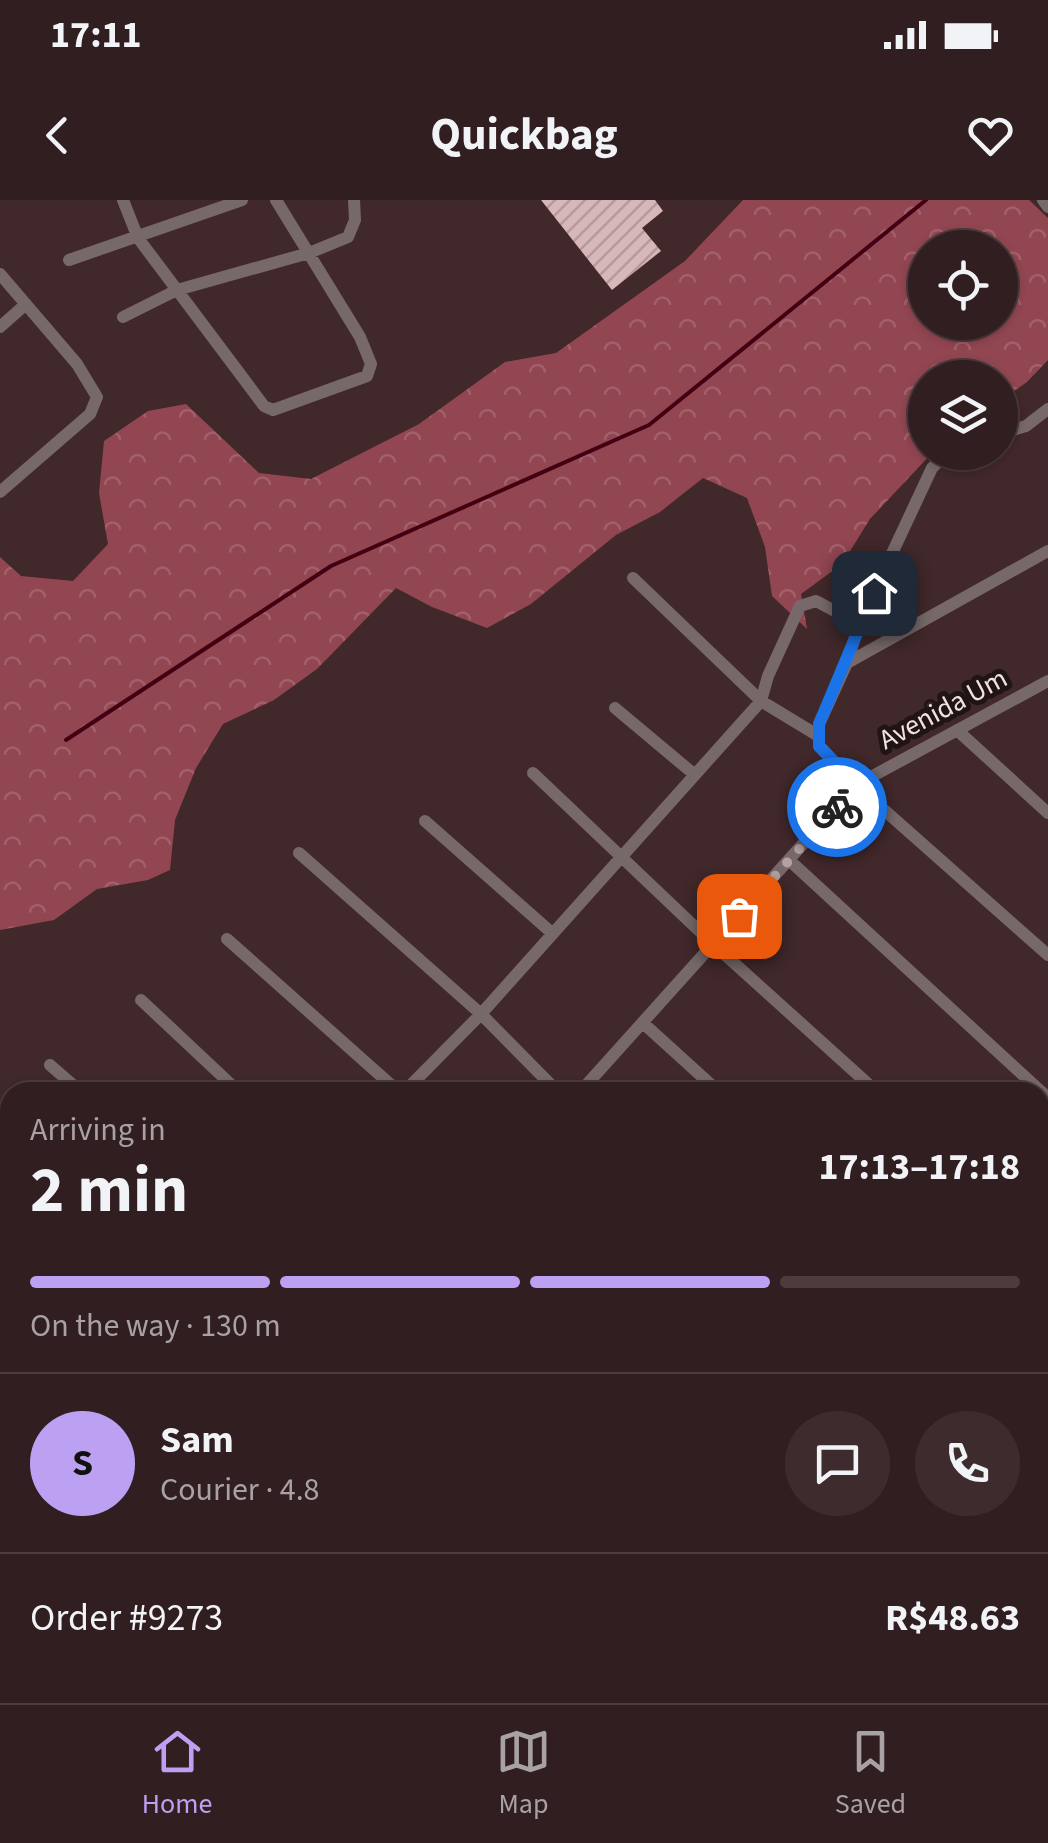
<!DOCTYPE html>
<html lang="en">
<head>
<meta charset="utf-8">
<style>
  :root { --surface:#311e20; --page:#3d2b2d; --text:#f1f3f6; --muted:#a8a2a5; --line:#4c3c3e; --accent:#bca0f2 }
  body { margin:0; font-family:"Source Sans 3",sans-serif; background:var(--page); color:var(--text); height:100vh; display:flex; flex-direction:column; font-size:38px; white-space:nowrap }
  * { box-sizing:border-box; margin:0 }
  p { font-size:32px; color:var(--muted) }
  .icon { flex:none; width:55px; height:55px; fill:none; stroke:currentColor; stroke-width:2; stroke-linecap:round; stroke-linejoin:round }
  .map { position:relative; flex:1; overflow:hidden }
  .details { position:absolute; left:0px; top:882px; width:1050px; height:622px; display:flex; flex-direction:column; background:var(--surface); border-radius:30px 30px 0 0; box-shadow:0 2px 8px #0004,0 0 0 2px var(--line) }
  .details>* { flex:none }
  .fabs { position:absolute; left:908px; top:30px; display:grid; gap:20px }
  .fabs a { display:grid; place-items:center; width:110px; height:110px; border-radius:50%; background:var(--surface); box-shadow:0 2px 8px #0004,0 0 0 2px var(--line); font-size:50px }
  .pin { position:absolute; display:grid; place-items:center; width:85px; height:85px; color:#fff; margin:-42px; border-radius:20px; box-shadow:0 5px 15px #0006 }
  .courier { position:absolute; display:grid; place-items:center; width:100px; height:100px; margin:-50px; border:8px solid #1a73e8; border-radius:50%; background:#fff; color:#222; box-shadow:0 2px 12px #0007 }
  .overview em { font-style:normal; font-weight:700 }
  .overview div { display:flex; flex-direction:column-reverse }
  .overview { display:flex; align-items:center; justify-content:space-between; height:170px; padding:0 30px }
  h1 { font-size:65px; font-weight:700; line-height:75px }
  .bar { display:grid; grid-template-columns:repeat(4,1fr); gap:15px 10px; align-content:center; height:120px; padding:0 30px }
  .bar i { height:12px; border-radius:8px; background:var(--line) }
  .bar .on { background:var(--accent) }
  .bar p { grid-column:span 4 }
  .line { display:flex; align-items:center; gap:25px; padding:0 30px; border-top:2px solid var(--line) }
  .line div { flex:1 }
  .round { display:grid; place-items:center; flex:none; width:105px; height:105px; border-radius:52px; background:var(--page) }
  .status { display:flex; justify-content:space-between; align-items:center; height:70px; padding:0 50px; background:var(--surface); direction:ltr }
  .status svg { height:28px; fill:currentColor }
  header { display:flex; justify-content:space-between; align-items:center; height:130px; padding:0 30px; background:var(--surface); font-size:45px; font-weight:700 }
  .tabs { display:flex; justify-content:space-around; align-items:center; height:140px; border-top:2px solid var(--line); background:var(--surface); font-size:28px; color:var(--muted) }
  .tabs a { display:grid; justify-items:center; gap:5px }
  .tabs .on { color:var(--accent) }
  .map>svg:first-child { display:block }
  .forest { fill:url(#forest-crowns); fill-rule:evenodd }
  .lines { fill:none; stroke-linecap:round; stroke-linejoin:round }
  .stream { stroke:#440013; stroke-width:4 }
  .building { fill:url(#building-hatch) }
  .street { stroke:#77696a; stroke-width:12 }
  .done { stroke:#b5a1a2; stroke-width:10; stroke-dasharray:0 18 }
  .route { stroke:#1a73e8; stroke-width:12 }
  .labels { text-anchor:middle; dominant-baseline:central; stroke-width:10; stroke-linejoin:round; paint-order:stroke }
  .street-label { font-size:28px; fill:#f3e2e3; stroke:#201415 }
</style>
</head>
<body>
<div class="status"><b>17:11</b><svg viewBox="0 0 49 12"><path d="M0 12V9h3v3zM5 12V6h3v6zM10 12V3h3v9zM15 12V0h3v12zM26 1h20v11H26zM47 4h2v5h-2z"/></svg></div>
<header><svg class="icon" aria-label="back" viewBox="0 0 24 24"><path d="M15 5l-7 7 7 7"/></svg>Quickbag<svg class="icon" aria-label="heart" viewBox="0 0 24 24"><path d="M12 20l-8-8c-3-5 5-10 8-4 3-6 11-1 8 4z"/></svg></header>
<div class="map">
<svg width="1048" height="1503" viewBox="0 0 1048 1503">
  <defs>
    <pattern id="forest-crowns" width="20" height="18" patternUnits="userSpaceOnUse" patternTransform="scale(2.5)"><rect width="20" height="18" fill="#914651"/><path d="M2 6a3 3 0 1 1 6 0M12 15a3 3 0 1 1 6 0" fill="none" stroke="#a1606a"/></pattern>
    <pattern id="building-hatch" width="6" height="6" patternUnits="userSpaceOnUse" patternTransform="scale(2.5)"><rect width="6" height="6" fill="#d8b7ba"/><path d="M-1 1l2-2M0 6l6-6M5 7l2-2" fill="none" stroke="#b49a9c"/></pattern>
  </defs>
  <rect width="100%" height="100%" fill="#41282a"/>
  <!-- forest -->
  <path class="forest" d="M 743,0 L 1029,0 L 1048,18 L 1048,160 L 1027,182 L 1000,201 L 1000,178 L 925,178 L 925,252 L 932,253 L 870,319 L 842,364 L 801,394 L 807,429 L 772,396 L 765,347 L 747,298 L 703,278 L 660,312 L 616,335 L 531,404 L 487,428 L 432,407 L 396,388 L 317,469 L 274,500 L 223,524 L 196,568 L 175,620 L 170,670 L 148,680 L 97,689 L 54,720 L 0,730 L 0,357 L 21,376 L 73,381 L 108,344 L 99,293 L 104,241 L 148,211 L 186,204 L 259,273 L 311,279 L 419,224 L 505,162 L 556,153 L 685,61 ZM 925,48 L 1000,48 L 1000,122 L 925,122 Z"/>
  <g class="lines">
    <!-- stream -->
    <path class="stream" d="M 66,540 L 331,366 L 649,225 L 926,0"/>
  </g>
  <!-- building -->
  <path class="building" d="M 541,0 L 655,0 L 663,11 L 642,28 L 661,51 L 612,90 Z"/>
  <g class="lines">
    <!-- street -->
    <path class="street" d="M 123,0 L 138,38 L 264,206 L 273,210 L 367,176 L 371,164 L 360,137 L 276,0
      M 1043,0 L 1048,7
      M 69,60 L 242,0
      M 0,74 L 77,164 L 97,197 L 90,214 L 0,292
      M 123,117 L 177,90 L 309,53 L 348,37 L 355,20 L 354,0
      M 0,127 L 26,104
      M 1000,234 L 1026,226 L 1048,209
      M 948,252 L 932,268 L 859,424 L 847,463 L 819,524 L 819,546 L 856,585 L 1048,755
      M 633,378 L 761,501 L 817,535
      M 847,463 L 1048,351
      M 615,508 L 695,575
      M 957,530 L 1048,613
      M 533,573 L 713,744 L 877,892
      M 425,621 L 552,733
      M 299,653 L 481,814 L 558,892
      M 789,660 L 1048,898
      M 227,739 L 399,892
      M 141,800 L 239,892
      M 643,823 L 719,892
      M 50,865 L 81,892
      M 404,892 L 481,814 L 761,501 L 768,476 L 800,406 L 816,401 L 859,424
      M 580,892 L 856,585 L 1048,481
      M 1040,1040 L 1048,1047
      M 0,1061 L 10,1067
      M 1040,1102 L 1048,1100
      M 1040,1213 L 1048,1210
      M 0,1244 L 10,1243
      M 0,1287 L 10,1288
      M 1040,1358 L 1048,1359
      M 0,1368 L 10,1342
      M 1040,1410 L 1048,1407
      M 432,1495 L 434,1503
      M 638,1495 L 641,1503
      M 903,1495 L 905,1503
      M 83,1503 L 92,1495
      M 355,1503 L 359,1495
      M 677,1503 L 722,1495"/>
  </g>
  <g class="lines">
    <!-- done -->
    <path class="done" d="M 739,716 L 837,607"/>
    <!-- route -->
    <path class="route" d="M 837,607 L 856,585 L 819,546 L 819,524 L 874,393"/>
  </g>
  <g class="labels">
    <!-- street labels -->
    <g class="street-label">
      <text transform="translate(943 509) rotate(-28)">Avenida Um</text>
    </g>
  </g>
</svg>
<div class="fabs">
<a><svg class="icon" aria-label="locate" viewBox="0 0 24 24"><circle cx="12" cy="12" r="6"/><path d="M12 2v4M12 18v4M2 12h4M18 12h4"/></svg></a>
<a><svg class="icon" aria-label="layers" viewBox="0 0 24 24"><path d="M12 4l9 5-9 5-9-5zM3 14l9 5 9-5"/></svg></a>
</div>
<div class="pin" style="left:739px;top:716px;background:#ea580c"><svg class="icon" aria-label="bag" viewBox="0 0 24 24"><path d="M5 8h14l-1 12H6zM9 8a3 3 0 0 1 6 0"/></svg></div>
<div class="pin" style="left:874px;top:393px;background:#1f2937"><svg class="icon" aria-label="home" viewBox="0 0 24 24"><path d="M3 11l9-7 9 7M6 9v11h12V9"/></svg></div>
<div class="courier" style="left:837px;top:607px"><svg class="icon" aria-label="bike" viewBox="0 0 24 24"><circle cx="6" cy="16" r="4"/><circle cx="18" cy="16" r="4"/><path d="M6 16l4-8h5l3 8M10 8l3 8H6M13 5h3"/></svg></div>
<section class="details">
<div class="overview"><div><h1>2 min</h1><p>Arriving in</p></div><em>17:13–17:18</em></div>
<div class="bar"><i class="on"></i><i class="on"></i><i class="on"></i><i></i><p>On the way · 130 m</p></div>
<div class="line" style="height:180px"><b class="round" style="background:var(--accent);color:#111">S</b><div><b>Sam</b><p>Courier · 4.8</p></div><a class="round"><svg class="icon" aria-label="chat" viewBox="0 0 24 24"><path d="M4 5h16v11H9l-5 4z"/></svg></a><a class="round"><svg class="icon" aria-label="phone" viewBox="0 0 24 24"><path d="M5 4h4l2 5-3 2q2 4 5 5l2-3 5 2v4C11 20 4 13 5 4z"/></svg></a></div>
<div class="line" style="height:130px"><div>Order #9273</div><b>R$48.63</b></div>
</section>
</div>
<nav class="tabs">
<a class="on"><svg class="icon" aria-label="home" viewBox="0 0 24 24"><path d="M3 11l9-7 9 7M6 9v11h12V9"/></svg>Home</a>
<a><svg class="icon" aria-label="map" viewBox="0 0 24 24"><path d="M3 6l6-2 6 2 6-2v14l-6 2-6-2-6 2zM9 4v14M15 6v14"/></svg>Map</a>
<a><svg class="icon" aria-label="saved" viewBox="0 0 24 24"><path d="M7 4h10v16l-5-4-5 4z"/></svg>Saved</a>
</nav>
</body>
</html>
